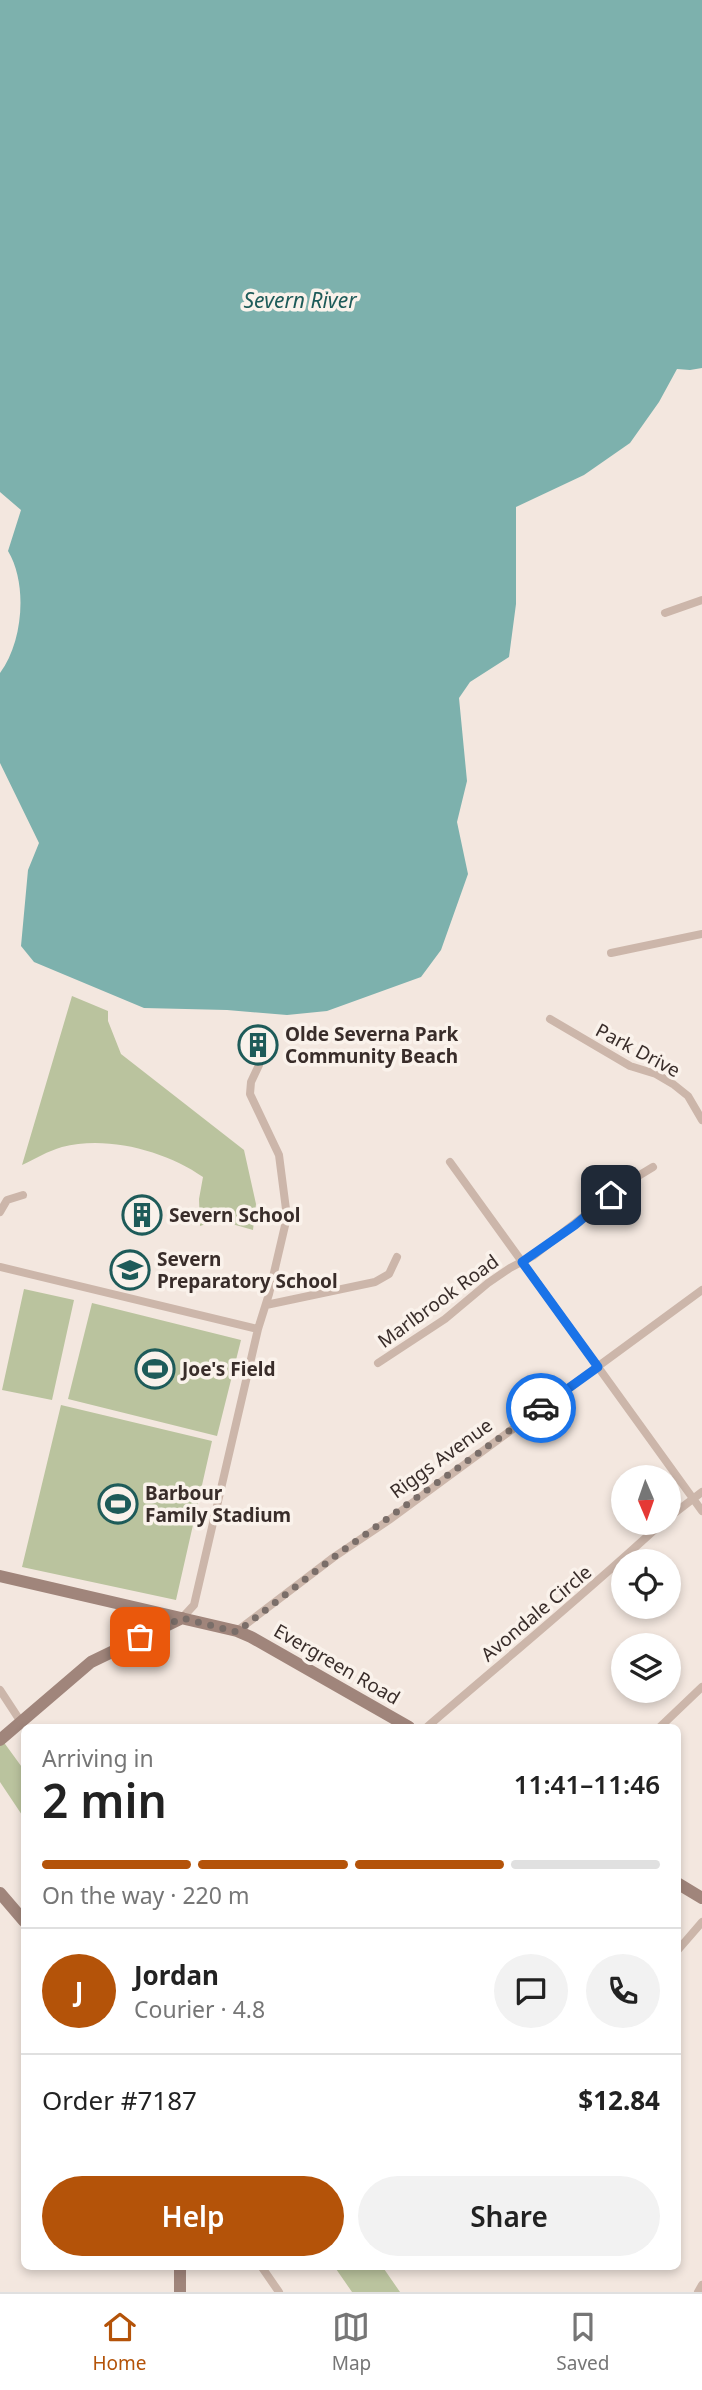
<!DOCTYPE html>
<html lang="en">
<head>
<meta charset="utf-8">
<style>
  :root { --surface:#fff; --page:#f2f2f2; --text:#222; --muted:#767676; --line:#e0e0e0; --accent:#b45309 }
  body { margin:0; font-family:"Noto Sans",sans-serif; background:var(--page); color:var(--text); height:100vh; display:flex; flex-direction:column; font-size:26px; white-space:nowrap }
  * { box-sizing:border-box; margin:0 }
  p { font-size:23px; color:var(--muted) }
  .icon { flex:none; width:38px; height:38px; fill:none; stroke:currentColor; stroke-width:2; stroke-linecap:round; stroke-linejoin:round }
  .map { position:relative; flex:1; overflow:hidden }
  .panel { position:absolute; left:21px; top:1724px; width:660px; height:546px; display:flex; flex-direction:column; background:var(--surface); border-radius:10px; box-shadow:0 4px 10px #0003 }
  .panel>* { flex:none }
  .needle { width:46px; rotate:178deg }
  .fabs { position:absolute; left:611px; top:1465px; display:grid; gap:14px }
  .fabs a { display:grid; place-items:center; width:70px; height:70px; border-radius:50%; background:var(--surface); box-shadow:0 4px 10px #0003; font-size:35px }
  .pin { position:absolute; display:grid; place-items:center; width:60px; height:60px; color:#fff; margin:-30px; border-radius:14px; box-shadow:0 4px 10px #0006 }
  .courier { position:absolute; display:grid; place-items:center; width:70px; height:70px; margin:-35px; border:5px solid #1a73e8; border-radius:50%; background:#fff; color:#222; box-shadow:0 2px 9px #0007 }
  .headline em { font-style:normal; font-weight:600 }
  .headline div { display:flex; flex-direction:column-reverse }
  .headline { display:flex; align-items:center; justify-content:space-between; height:119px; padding:0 21px }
  h1 { font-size:46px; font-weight:600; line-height:52px }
  .bar { display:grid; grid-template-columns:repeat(4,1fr); gap:10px 7px; align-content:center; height:84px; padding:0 21px }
  .bar i { height:9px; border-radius:5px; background:var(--line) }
  .bar .current { background:var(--accent) }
  .bar p { grid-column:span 4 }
  .line { display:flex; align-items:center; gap:18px; padding:0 21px; border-top:2px solid var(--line) }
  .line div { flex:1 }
  .round { display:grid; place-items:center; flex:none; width:74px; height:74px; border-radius:37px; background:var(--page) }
  .button { display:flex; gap:14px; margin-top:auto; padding:14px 21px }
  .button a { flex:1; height:80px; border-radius:42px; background:var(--accent); color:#fff; font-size:28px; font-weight:600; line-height:80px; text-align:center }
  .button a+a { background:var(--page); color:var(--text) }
  .dock { display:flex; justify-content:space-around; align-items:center; height:98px; border-top:2px solid var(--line); background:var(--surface); font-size:19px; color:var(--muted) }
  .dock a { display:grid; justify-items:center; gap:4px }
  .dock .current { color:var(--accent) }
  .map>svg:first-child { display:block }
  .green { fill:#bac39e }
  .water { fill:#7db1ad }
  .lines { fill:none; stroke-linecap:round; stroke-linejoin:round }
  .street { stroke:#ccb6aa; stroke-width:8 }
  .secondary { stroke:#a0857b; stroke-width:12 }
  .done { stroke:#7a6e69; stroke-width:7; stroke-dasharray:0 12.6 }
  .route { stroke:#1a73e8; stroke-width:9 }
  .labels { text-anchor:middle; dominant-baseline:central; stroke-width:7; stroke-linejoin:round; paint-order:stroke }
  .poi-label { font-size:19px; font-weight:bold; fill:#392d2a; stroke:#faf2eb; text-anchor:start }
  .street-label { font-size:19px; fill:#392d2a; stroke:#faf2eb }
  .water-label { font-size:21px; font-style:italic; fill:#1e5b59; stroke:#faf2eb }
</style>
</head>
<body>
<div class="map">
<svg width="702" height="2292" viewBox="0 0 702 2292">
  <rect width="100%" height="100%" fill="#f3e7df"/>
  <!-- green -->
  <path class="green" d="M 72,996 L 108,1011 L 108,1021 L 121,1054 L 244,1150 L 256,1204 L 253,1230 L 218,1220 L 200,1226 L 199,1199 L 203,1177 C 166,1151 107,1135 62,1147 C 48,1151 35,1159 22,1165 Z
    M 24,1289 L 74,1300 L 52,1400 L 2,1390 Z
    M 92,1303 L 241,1340 L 217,1436 L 68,1399 Z
    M 61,1405 L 212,1441 L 176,1600 L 22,1567 Z
    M 0,1737 L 24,1770 L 24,1818 L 0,1782 Z
    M 334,2266 L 382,2266 L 400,2292 L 352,2292 Z"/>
  <!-- water -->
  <path class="water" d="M 0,0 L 702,0 L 702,368 L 690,370 L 677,369 L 659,402 L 630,443 L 584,475 L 516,507 L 516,604 L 509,657 L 470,682 L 459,698 L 467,781 L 457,822 L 468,874 L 441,950 L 421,977 L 327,1011 L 287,1015 L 227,1010 L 144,1008 L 34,962 L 21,946 L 28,870 L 39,843 L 0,763 L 0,673 C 23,642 28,584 8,551 L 21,510 L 0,492 Z"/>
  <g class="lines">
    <!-- street -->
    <path class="street" d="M 665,613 L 702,600
      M 611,953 L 702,934
      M 550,1019 L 630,1066 L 656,1074 L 673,1084 L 688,1096 L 702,1120
      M 450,1162 L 702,1511
      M 0,1212 L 7,1200 L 23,1195
      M 0,1267 L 258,1329
      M 266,1305 L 375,1282 L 389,1274 L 397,1257
      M 378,1363 L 445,1319 L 488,1283 L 510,1268 L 533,1256 L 625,1184 L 653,1167
      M 668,1518 L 702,1492
      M 182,1618 L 194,1605 L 258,1329 L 269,1294 L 287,1217 L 279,1155 L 250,1094 L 251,1082 L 259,1065
      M 237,1631 L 334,1557 L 389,1520 L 702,1290
      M 0,1690 L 21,1722
      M 427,1727 C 506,1659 586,1593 663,1522
      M 660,1727 L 702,1687
      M 677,1951 L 702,1922
      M 261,2266 L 279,2292
      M 698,2292 L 702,2285"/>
    <!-- secondary -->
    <path class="secondary" d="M 0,1576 L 237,1631 L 251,1637 L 409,1727
      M 0,1740 L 91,1662 L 182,1618
      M 677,1883 L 702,1898
      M 0,1893 L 24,1921
      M 180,2266 L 180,2292"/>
  </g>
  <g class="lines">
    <!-- done -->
    <path class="done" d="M 140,1637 L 182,1618 L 237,1632 L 334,1557 L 541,1408"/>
    <!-- route -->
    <path class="route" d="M 541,1408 L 598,1367 L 522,1262 L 575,1225 L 611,1195"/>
  </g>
  <!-- icons -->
  <defs>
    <g id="building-ring" transform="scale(2.0125)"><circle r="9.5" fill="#faf2eb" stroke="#1e5b59" stroke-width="1.5"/><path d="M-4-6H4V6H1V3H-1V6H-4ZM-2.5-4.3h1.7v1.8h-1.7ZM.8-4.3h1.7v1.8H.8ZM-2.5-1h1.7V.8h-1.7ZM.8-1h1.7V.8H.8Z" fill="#1e5b59"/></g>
    <g id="school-ring" transform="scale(2.0125)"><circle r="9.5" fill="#faf2eb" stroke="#1e5b59" stroke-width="1.5"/><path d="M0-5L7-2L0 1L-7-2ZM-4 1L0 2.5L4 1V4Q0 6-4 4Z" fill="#1e5b59"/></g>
    <g id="stadium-ring" transform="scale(2.0125)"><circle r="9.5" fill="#faf2eb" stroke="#1e5b59" stroke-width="1.5"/><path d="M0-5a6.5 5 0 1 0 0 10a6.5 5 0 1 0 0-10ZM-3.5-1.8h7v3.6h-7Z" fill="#1e5b59"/></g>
  </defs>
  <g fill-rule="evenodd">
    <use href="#building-ring" x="258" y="1045"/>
    <use href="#building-ring" x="142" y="1215"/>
    <use href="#school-ring" x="130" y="1270"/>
    <use href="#stadium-ring" x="155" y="1369"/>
    <use href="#stadium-ring" x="118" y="1504"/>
  </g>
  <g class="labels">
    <!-- poi labels -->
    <g class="poi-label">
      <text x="285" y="1034">Olde Severna Park<tspan x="285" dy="22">Community Beach</tspan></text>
      <text x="169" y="1215">Severn School</text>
      <text x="157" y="1259">Severn<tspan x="157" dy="22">Preparatory School</tspan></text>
      <text x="182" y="1369">Joe's Field</text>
      <text x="145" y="1493">Barbour<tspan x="145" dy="22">Family Stadium</tspan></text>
    </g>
    <!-- street labels -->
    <g class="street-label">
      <text transform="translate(638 1050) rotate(28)">Park Drive</text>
      <text transform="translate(438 1301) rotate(-36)">Marlbrook Road</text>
      <text transform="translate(441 1458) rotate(-36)">Riggs Avenue</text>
      <text transform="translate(536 1613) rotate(-40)">Avondale Circle</text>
      <text transform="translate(337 1664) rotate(30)">Evergreen Road</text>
    </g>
    <!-- water labels -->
    <g class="water-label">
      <text x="300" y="300">Severn River</text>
    </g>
  </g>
</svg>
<div class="fabs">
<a><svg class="needle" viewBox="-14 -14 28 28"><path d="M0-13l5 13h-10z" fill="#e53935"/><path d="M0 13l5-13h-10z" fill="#767676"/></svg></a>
<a><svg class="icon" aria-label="locate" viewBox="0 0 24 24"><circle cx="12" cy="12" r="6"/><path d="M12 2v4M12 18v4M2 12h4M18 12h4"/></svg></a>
<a><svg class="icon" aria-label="layers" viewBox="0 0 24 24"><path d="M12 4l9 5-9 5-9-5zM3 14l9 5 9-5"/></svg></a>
</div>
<div class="pin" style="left:140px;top:1637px;background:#ea580c"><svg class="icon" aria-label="bag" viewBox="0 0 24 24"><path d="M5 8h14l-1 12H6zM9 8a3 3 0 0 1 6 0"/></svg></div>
<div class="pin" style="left:611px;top:1195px;background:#1f2937"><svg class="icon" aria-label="home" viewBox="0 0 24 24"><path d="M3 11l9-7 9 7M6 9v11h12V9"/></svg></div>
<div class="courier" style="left:541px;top:1408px"><svg class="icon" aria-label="car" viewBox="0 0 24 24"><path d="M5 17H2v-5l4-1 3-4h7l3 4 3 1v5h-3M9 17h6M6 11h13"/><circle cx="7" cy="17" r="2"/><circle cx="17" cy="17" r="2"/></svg></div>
<section class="panel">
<div class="headline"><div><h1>2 min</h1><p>Arriving in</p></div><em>11:41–11:46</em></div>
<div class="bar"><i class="current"></i><i class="current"></i><i class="current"></i><i></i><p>On the way · 220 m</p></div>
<div class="line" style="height:126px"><b class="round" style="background:var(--accent);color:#fff">J</b><div><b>Jordan</b><p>Courier · 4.8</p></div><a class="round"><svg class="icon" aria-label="chat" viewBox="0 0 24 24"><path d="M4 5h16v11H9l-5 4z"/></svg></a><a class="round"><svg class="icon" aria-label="phone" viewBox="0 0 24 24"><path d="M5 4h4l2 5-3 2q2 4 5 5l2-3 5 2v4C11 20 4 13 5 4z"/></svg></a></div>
<div class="line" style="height:91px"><div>Order #7187</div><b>$12.84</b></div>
<div class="button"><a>Help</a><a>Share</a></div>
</section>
</div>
<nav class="dock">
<a class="current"><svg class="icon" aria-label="home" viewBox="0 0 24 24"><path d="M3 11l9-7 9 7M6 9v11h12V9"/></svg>Home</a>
<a><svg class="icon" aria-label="map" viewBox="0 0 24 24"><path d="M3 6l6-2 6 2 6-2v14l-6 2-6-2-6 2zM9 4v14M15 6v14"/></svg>Map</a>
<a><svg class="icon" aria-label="saved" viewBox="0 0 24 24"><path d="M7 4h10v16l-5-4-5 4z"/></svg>Saved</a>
</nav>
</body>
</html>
